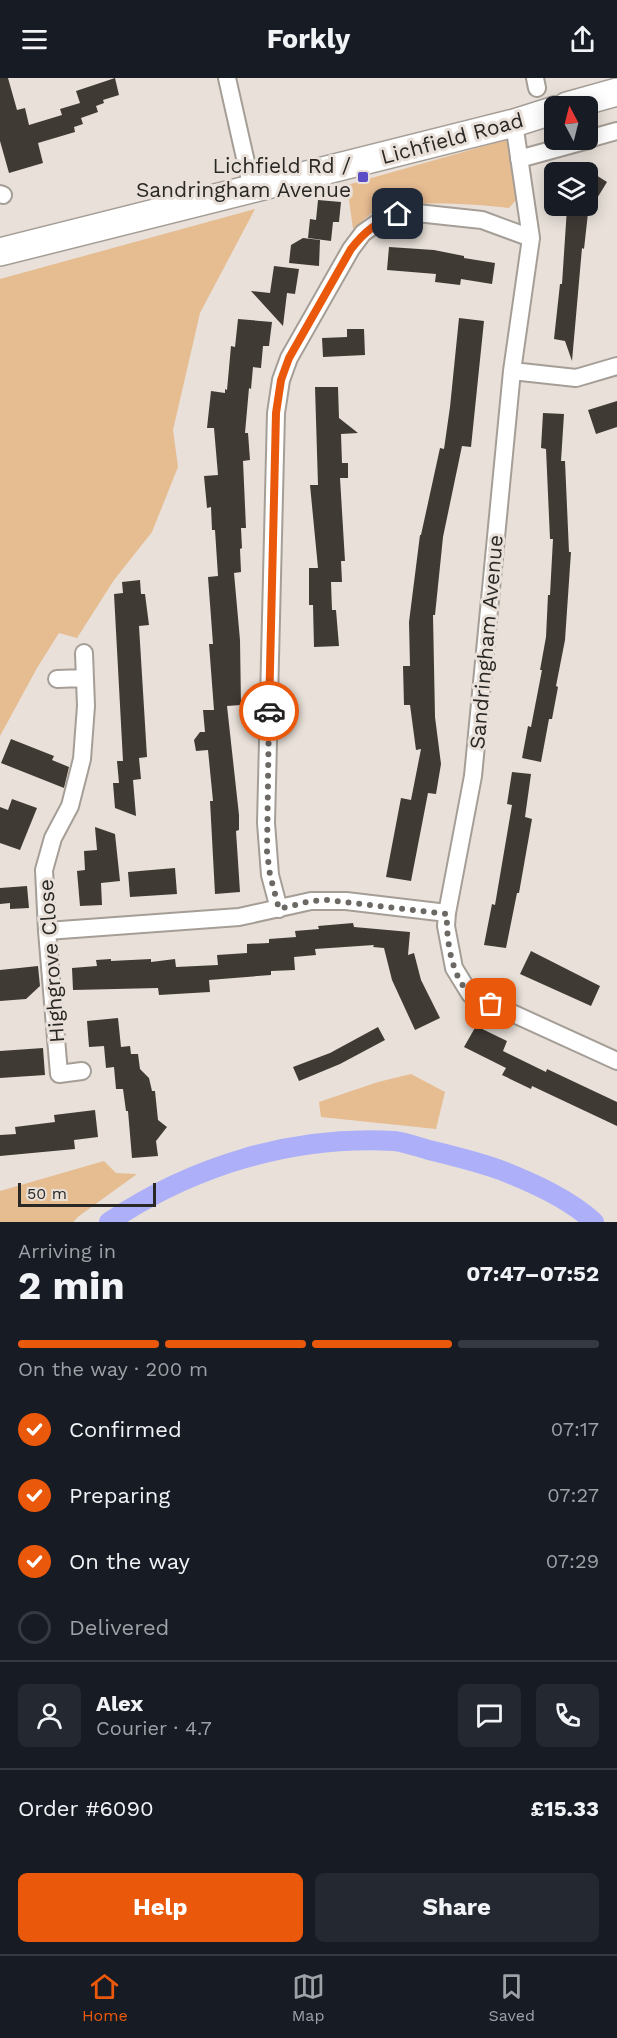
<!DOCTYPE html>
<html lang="en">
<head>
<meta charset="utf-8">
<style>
  :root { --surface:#171b24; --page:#242831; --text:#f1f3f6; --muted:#9ea1a6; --line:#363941; --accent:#ea580c }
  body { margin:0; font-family:"Work Sans",sans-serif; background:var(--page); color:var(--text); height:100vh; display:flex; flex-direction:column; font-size:22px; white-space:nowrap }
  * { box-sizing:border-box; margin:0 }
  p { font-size:20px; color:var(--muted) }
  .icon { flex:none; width:33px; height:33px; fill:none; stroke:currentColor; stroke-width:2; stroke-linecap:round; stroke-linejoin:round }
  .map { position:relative; height:1144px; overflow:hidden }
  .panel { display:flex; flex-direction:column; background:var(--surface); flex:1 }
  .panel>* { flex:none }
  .needle { width:39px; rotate:353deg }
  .buttons { position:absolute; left:544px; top:18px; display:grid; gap:12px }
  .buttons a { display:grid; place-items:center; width:54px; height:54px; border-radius:9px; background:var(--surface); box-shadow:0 3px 15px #0003; font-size:30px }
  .scale { position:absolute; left:18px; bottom:15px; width:138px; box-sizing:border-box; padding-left:6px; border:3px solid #2a2825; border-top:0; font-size:16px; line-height:21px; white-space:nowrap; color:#2a2825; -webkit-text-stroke:4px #e8e0d9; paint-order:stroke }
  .pin { position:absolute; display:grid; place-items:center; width:51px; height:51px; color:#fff; margin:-26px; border-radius:12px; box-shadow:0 3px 9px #0006 }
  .courier { position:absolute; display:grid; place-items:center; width:60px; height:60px; margin:-30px; border:4px solid #ea580c; border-radius:50%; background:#fff; color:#222; box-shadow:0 2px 8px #0007 }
  .head em { font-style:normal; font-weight:700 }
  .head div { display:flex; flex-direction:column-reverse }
  .head { display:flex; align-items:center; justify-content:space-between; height:102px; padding:0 18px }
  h1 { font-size:39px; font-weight:700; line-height:45px }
  .bar { display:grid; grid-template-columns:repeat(4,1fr); gap:9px 6px; align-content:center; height:72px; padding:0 18px }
  .bar i { height:8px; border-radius:4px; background:var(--line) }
  .bar .on { background:var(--accent) }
  .bar p { grid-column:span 4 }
  .line { display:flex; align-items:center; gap:15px; padding:0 18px; border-top:2px solid var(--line) }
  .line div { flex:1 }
  .round { display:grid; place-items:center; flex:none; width:63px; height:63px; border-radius:9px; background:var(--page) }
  ol { padding:0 18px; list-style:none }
  li { display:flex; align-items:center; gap:18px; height:66px }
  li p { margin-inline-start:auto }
  li .icon { padding:6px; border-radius:50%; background:var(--accent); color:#fff; stroke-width:4 }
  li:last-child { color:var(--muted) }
  li i { width:33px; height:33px; border:3px solid var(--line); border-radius:50% }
  .action { display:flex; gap:12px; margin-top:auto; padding:12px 18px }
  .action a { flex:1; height:69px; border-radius:9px; background:var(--accent); color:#fff; font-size:24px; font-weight:700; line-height:69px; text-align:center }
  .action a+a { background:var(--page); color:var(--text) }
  header { display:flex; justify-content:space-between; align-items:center; height:78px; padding:0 18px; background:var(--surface); font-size:27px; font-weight:700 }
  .tab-bar { display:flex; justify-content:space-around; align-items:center; height:84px; border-top:2px solid var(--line); background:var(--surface); font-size:16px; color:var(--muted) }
  .tab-bar a { display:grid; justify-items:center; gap:3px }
  .tab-bar .on { color:var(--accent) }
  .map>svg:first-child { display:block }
  .green { fill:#e6bc91 }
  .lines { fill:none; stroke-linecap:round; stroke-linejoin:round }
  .canal { stroke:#adaff8; stroke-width:20 }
  .building { fill:#403a35 }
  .minor-casing { stroke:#a59e97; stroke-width:20 }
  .primary-casing { stroke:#a59e97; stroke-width:30 }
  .minor { stroke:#fff; stroke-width:16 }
  .primary { stroke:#fff; stroke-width:27 }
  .done { stroke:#6c6864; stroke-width:6; stroke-dasharray:0 10.8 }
  .route { stroke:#ea580c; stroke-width:8 }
  .poi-dot { fill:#5a4dc5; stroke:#e8e0d9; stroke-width:2 }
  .labels { text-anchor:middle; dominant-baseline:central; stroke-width:6; stroke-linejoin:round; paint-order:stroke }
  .street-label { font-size:21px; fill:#2a2825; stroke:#e8e0d9 }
  .poi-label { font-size:21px; fill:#2a2825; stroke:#e8e0d9; text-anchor:end }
</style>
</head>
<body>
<header><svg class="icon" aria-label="menu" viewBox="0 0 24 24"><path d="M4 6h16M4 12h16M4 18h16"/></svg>Forkly<svg class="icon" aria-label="share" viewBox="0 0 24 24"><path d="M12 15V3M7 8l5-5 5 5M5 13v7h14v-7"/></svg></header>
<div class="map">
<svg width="617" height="1144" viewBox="0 0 617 1144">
  <rect width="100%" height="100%" fill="#e8e0d9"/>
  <!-- green -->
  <path class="green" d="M 509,61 L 517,121 L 509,130 C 477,126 398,120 371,136 C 365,140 359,147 353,151 L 347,107 Z
    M 255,131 L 200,235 L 173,352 L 178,389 L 152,454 L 114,502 L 77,560 L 59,555 L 37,590 L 0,658 L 0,201 Z
    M 411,996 L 445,1014 L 436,1051 L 321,1039 L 319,1024 L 378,1004 Z
    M 104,1083 L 116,1095 L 137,1096 L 79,1138 L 73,1144 L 0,1144 L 0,1113 Z"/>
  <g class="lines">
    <!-- canal -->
    <path class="canal" d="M 109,1144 C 192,1088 293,1057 394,1063 C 405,1064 418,1069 429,1072 C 454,1078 479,1084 503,1093 C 535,1106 569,1121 594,1144"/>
  </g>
  <!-- building -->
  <path class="building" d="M 0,0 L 8,0 L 17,32 L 25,30 L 29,47 L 62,37 L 60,31 L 80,25 L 76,13 L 115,0 L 119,17 L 103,22 L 104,25 L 96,28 L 98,34 L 81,40 L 83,46 L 74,49 L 75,54 L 38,65 L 43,85 L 9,95 L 0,63 Z
    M 588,92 L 607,104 L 588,135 L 584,171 L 582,170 L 572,283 L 565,263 L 554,261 L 560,206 L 562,206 L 567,130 L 588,132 Z
    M 318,122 L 341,124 L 339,144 L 333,144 L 331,163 L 308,160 L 310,141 L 316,142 Z
    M 303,160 L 320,162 L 319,188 L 289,185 L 291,167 Z
    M 389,169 L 434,172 L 464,178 L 464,180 L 495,185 L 492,206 L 461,201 L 460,207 L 435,204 L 436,196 L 387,192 Z
    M 274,188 L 299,191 L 295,216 L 287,215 L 283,248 L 251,213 L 270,215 Z
    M 459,240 L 484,243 L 471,369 L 462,368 L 443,459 L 435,537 L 433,537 L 435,639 L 441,686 L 436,716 L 428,715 L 411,803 L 386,799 L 401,720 L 411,722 L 421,671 L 416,672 L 410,627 L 404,627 L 403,588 L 410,588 L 409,544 L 420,457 L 421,457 L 440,370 L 444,371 L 450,329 Z
    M 238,241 L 272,244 L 269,268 L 263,268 L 261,290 L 253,289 L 251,311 L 249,310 L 245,355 L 248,355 L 250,382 L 243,383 L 246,450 L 241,450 L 242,470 L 240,471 L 241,494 L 234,495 L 240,562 L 241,627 L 227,628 L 239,737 L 239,752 L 236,753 L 240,814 L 215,816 L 210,723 L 213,723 L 208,672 L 196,673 L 194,662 L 200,654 L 205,654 L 203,632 L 214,632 L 209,566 L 213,566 L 208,499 L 218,498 L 215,452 L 212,452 L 211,429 L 207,430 L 204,398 L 218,397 L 214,350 L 207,350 L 211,313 L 225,315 L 225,311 L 227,312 L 231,268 L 235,269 Z
    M 347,251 L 364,251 L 365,277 L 323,279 L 322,260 L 347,259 Z
    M 315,309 L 338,309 L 339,340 L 358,355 L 341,356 L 342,385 L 348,385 L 348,400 L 340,400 L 345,483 L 341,483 L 342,504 L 331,504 L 332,532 L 336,532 L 339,568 L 314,569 L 313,527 L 309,527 L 309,490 L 318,490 L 310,407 L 318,407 Z
    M 617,323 L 617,349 L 596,356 L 588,332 Z
    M 543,335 L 564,336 L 561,383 L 565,383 L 569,474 L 571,474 L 565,562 L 556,608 L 558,609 L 552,641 L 549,641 L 541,684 L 522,680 L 528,648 L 531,649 L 542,592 L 540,592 L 546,559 L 548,517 L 550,517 L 553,461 L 550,461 L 546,371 L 541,370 Z
    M 140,502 L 141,516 L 145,516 L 149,547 L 139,548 L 147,679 L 139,680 L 141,701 L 133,702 L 136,738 L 115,730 L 113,705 L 119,705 L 117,683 L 123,683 L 114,516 L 123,515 L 122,504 Z
    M 11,661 L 54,678 L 52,682 L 69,689 L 64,710 L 1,685 Z
    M 512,694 L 531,696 L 525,739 L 532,741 L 519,815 L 517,815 L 506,870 L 484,867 L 492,826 L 495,827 L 512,727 L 507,726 Z
    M 12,721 L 37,730 L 20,772 L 0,765 L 0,729 L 8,732 Z
    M 95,749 L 115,756 L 120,803 L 101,805 L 102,827 L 80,828 L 77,793 L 85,792 L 84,773 L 97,772 Z
    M 175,790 L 177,816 L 130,819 L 128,794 Z
    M 27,808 L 29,830 L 10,831 L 10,825 L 0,826 L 0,810 Z
    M 353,845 L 354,849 L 410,854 L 408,877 L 414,875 L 421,902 L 440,940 L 415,952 L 392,902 L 384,870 L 373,869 L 374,867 L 315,871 L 316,877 L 294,879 L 295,892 L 271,893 L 271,897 L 209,902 L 210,914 L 159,917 L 158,910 L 73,912 L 72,890 L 97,888 L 96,882 L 111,881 L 111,883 L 151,881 L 151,884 L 175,881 L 176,889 L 218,887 L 217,877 L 247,875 L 247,866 L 269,865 L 269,861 L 296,859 L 295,853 L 319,851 L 318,848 Z
    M 531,873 L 600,908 L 591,928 L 520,896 Z
    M 38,888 L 40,908 L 26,921 L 0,923 L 0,892 Z
    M 118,940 L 121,969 L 130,968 L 131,976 L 138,976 L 140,991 L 149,1000 L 152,1013 L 155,1013 L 158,1042 L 167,1049 L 156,1063 L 158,1078 L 132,1080 L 128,1033 L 126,1033 L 123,1011 L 116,1011 L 114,989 L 106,990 L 104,968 L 89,969 L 87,943 Z
    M 476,948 L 507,963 L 503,973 L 546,994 L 547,991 L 617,1024 L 617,1048 L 532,1008 L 531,1011 L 502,997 L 506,990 L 464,969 Z
    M 378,949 L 385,962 L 340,986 L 299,1003 L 293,989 L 330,975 Z
    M 43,970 L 45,997 L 0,1000 L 0,973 Z
    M 95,1032 L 98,1059 L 74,1062 L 75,1071 L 0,1078 L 0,1057 L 16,1056 L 15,1049 L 55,1044 L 54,1037 Z"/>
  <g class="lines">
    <!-- minor casing -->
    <g class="minor-casing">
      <path id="minor" d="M 227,0 L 252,111
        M 535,0 L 537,10
        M 514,45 L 531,160 L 512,293 L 473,698 L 447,835 L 446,848 L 454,890 L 470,916 L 617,983
        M 588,61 L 617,53
        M 519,81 L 588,62
        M 0,116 L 3,117
        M 512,293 L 576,300 L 617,288
        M 57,601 L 84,600
        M 279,831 L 270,797 L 266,745 L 276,335 L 281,302 L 289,280 L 351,171 L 363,155 L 380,143 L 398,136 L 417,135 L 482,142 L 531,160
        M 47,853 L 239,839 L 311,823 L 346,823 L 447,835
        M 82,993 L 59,996 L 47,853 L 44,792 L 53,760 L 70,728 L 82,681 L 86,628 L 84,575"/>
    </g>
    <!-- primary casing -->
    <g class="primary-casing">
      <path id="primary" d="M 567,28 L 617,14
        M 0,174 L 514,45 L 555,32"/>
    </g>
    <!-- minor -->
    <use href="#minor" class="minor"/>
    <!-- primary -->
    <use href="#primary" class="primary"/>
  </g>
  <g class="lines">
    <!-- done -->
    <path class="done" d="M 269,633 L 267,774 L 270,797 L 279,831 L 311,823 L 328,822 L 447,836 C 446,860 451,898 470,916 C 474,921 485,923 491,926"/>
    <!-- route -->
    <path class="route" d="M 269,633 L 276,335 L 281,302 L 289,280 L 351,171 C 366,152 376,145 398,136"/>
  </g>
  <!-- markers -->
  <rect class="poi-dot" x="357" y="93" width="12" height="12" rx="3"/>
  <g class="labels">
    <!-- street labels -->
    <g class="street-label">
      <text transform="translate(452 60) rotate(-15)">Lichfield Road</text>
      <text transform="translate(486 564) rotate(-85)">Sandringham Avenue</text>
      <text transform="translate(51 883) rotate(-94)">Highgrove Close</text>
    </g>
    <!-- poi labels -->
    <g class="poi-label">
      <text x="351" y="87">Lichfield Rd /<tspan x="351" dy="24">Sandringham Avenue</tspan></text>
    </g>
  </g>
</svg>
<div class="buttons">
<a><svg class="needle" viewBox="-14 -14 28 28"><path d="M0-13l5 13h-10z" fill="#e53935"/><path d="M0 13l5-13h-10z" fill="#9ea1a6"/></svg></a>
<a><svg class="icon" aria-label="layers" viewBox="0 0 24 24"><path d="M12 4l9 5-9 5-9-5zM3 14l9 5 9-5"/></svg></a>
</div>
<div class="scale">50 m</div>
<div class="pin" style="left:491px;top:926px;background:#ea580c"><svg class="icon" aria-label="bag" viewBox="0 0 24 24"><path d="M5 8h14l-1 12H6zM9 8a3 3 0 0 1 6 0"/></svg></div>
<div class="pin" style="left:398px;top:136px;background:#1f2937"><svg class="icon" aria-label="home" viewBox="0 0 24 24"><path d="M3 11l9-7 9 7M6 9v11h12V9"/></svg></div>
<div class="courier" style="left:269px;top:633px"><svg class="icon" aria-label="car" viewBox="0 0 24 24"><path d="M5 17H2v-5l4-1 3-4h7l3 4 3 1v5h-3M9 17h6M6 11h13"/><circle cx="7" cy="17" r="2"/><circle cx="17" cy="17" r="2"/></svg></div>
</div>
<section class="panel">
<div class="head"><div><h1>2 min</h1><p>Arriving in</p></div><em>07:47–07:52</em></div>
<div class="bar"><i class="on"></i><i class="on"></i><i class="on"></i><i></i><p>On the way · 200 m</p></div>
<ol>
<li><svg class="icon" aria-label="check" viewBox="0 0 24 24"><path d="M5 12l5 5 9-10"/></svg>Confirmed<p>07:17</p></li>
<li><svg class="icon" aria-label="check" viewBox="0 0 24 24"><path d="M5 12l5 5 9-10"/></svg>Preparing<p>07:27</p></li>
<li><svg class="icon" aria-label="check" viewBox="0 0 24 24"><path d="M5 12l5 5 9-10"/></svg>On the way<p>07:29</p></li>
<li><i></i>Delivered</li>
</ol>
<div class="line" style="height:108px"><a class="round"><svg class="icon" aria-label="person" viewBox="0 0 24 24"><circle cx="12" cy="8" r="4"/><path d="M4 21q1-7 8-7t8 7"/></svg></a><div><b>Alex</b><p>Courier · 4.7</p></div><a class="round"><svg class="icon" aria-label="chat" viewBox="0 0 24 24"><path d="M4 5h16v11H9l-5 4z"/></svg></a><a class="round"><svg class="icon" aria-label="phone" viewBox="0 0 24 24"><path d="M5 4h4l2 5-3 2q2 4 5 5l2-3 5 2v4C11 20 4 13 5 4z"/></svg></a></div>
<div class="line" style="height:78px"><div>Order #6090</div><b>£15.33</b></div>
<div class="action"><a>Help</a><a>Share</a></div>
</section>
<nav class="tab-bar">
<a class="on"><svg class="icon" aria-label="home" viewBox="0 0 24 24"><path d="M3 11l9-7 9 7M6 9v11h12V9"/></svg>Home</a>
<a><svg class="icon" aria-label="map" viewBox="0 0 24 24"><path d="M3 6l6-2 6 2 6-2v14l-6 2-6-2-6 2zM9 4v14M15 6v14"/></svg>Map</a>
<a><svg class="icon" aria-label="saved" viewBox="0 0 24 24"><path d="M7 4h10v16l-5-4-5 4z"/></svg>Saved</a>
</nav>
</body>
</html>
